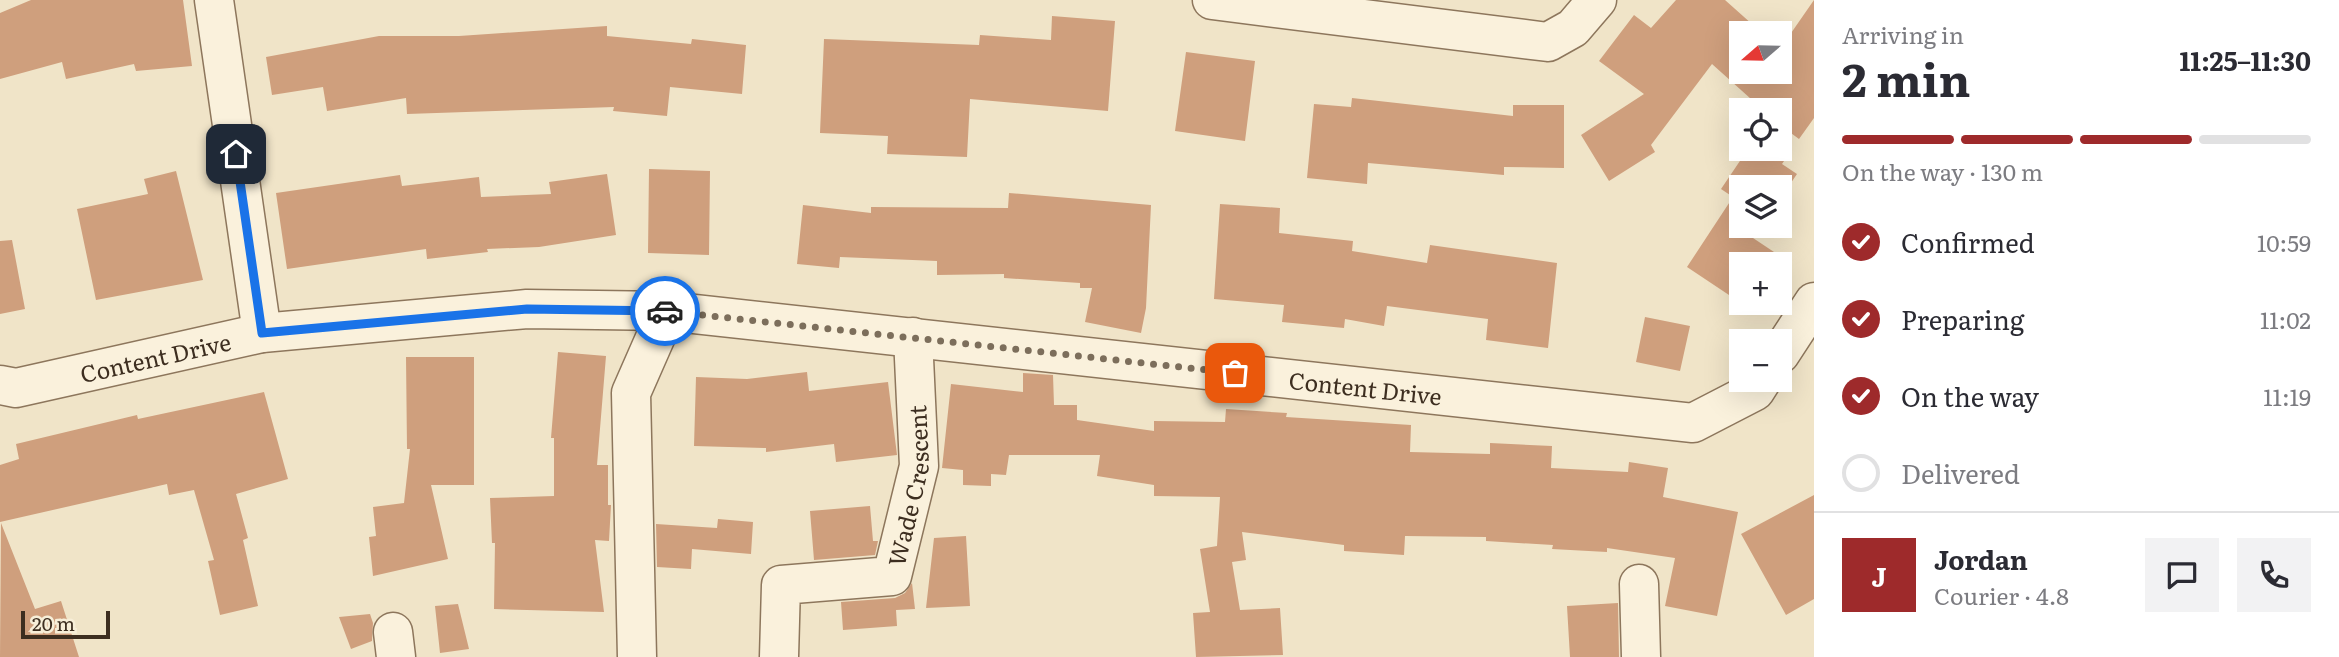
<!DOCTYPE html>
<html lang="en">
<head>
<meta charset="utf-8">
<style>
  :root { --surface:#fff; --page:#f2f2f3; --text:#2b2b33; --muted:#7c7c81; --line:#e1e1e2; --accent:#9e2a2b }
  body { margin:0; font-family:Literata,serif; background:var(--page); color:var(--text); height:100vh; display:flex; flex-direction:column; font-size:26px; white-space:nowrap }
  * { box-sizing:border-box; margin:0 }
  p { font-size:23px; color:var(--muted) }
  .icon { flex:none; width:38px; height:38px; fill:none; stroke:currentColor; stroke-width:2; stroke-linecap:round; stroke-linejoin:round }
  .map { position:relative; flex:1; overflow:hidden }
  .panel { display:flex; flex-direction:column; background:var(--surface); width:525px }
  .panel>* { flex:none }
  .needle { width:46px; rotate:250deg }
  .controls { position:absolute; left:1729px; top:21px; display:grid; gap:14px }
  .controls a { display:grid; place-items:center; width:63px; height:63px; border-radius:0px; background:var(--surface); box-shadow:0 7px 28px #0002; font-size:35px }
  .scale { position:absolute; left:21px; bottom:18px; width:89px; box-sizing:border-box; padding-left:7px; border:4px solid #3d2e20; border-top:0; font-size:19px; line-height:24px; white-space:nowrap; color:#3d2e20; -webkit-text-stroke:5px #f7eed8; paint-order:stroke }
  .pin { position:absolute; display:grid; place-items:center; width:60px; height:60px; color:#fff; margin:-30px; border-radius:14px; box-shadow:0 4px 10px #0006 }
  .courier { position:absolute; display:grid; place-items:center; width:70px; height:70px; margin:-35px; border:5px solid #1a73e8; border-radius:50%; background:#fff; color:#222; box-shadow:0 2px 9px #0007 }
  .overview em { font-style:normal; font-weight:700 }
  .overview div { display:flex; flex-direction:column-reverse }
  .overview { display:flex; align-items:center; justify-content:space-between; height:119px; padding:0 28px }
  h1 { font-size:46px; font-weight:700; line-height:52px }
  .bar { display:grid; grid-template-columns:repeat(4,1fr); gap:10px 7px; align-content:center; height:84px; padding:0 28px }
  .bar i { height:9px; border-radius:5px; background:var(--line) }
  .bar .on { background:var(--accent) }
  .bar p { grid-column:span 4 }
  .line { display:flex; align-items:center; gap:18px; padding:0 28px; border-top:2px solid var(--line) }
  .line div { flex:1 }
  .round { display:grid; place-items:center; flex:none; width:74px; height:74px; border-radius:0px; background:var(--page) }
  ol { padding:0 28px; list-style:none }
  li { display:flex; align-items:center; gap:21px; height:77px }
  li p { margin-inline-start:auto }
  li .icon { padding:7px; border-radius:50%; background:var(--accent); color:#fff; stroke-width:4 }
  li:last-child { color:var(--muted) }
  li i { width:38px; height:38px; border:4px solid var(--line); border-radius:50% }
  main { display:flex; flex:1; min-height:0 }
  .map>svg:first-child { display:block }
  .building { fill:#cf9f7d }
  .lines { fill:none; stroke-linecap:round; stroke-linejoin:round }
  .minor-casing { stroke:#8d765c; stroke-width:41 }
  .minor { stroke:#faf1dc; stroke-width:38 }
  .done { stroke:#7c6e5b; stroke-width:7; stroke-dasharray:0 12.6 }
  .route { stroke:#1a73e8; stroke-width:9 }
  .labels { text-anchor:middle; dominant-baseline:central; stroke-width:7; stroke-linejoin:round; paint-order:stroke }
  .street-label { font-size:23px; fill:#3d2e20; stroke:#f7eed8 }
</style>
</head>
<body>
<main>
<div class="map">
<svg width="1814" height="657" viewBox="0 0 1814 657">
  <rect width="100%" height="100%" fill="#f0e4c8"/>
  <!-- building -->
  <path class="building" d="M 31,0 L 183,0 L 192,66 L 136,71 L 134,64 L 66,79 L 62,62 L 0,79 L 0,13 Z
    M 1676,0 L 1725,0 L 1762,33 L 1741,33 L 1741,72 L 1780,72 L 1780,49 L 1814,0 L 1814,118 L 1799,139 L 1780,125 L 1780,110 L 1759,110 L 1749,103 L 1751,99 L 1712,64 L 1651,145 L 1655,152 L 1609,181 L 1581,135 L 1644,94 L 1599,61 L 1634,15 L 1651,28 Z
    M 1052,16 L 1115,21 L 1108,111 L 970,99 L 967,157 L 887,154 L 888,136 L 820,133 L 824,39 L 979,45 L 980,35 L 1051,40 Z
    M 607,26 L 607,36 L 691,44 L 692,39 L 746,45 L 742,94 L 670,87 L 667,116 L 613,111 L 614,107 L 407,114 L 406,98 L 327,111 L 323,87 L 272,95 L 266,57 L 379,36 L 459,36 Z
    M 1186,52 L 1255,61 L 1245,141 L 1175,131 Z
    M 1352,98 L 1513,116 L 1513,105 L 1564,105 L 1564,168 L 1504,167 L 1504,175 L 1368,163 L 1367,184 L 1307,178 L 1314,104 L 1351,107 Z
    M 1748,149 L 1792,149 L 1782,164 L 1797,174 L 1780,199 L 1780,187 L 1741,187 L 1741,226 L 1761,226 L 1753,238 L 1792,264 L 1741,264 L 1741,303 L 1687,267 L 1733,197 L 1721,189 Z
    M 649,169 L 710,171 L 709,255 L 648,253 Z
    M 176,171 L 203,280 L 96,300 L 77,209 L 148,194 L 144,179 Z
    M 607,174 L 616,235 L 539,247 L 487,249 L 488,252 L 427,259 L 426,249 L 287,269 L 276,193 L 400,175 L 402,186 L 479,177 L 481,197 L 551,194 L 549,182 Z
    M 1009,193 L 1151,205 L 1146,308 L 1141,333 L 1085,322 L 1092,288 L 1080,288 L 1080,283 L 1004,278 L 1004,274 L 937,275 L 937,261 L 840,257 L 839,268 L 797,264 L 803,205 L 871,213 L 871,207 L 1008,208 Z
    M 1220,204 L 1280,208 L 1279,233 L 1353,241 L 1352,251 L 1427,263 L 1430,245 L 1557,263 L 1548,348 L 1486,340 L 1488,319 L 1387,306 L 1384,326 L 1345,319 L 1344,328 L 1282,322 L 1284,305 L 1214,299 Z
    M 12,240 L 25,309 L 0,314 L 0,241 Z
    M 1645,317 L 1690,326 L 1680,371 L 1636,362 Z
    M 558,352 L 606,356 L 597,465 L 608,465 L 608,505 L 611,505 L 609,541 L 595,540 L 604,612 L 494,609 L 495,543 L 492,543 L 490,498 L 554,496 L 554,438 L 551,438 Z
    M 406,357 L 474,357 L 474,485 L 431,485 L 448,559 L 373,576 L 369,537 L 376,536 L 373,507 L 404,503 L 410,449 L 407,449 Z
    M 807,372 L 809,391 L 888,382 L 897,455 L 836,462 L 834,444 L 766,452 L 766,448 L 694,446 L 696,377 L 747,379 Z
    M 1023,373 L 1053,375 L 1054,405 L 1077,405 L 1077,420 L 1154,431 L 1154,421 L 1225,422 L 1226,409 L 1287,413 L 1286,417 L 1411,425 L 1410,452 L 1490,454 L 1490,443 L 1552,446 L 1551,468 L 1628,472 L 1629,462 L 1668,468 L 1663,497 L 1738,512 L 1717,616 L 1665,606 L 1675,558 L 1607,548 L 1607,552 L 1552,549 L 1553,545 L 1486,541 L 1486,537 L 1405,536 L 1404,555 L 1344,551 L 1344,545 L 1242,532 L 1246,560 L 1232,562 L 1240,610 L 1280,608 L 1283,655 L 1196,657 L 1193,613 L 1210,612 L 1200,549 L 1217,546 L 1220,497 L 1154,496 L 1154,485 L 1097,476 L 1100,455 L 1009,455 L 1006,475 L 991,474 L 991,486 L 963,485 L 963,470 L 942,468 L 951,384 L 1023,392 Z
    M 264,392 L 288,479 L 236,494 L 248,538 L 243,540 L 258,606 L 220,615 L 208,561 L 214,560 L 194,490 L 169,495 L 167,484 L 0,522 L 0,465 L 19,459 L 16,444 L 137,415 L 138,419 Z
    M 1814,495 L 1814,599 L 1786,615 L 1741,534 Z
    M 870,506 L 873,541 L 878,541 L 875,555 L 814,560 L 810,511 Z
    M 718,519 L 753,522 L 751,554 L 692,549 L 691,569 L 657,567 L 656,524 L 717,528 Z
    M 1,523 L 35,609 L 61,601 L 79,657 L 0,657 Z
    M 966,536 L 970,606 L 926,608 L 934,538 Z
    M 912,583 L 915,609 L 896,610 L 897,626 L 843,630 L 841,602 L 895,598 L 905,593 Z
    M 1618,603 L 1619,657 L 1570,657 L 1567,606 Z
    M 458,604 L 469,649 L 440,653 L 435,606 Z
    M 370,614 L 373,623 L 372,641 L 351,649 L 339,617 Z"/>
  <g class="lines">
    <!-- minor casing -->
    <g class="minor-casing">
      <g id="minor">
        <path d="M 214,0 L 262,333"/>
        <path d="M 1212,0 L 1548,42 L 1573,28 L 1597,0"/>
        <path d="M 1780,354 L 1814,302"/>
        <path id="s1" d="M 0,385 L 16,388 L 262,333 L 527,309 L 667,311 L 1693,423 L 1755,391 L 1762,380"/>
        <path d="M 1639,584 L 1641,657"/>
        <path d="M 393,632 L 396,657"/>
        <path d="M 637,657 L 631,393 L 667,311"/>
        <path id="s2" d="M 779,657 L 781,585 L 892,576 L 919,466 L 913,337"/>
      </g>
    </g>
    <!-- minor -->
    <use href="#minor" class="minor"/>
  </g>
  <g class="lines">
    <!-- done -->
    <path class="done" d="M 665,311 L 1235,373"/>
    <!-- route -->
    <path class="route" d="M 236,154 L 262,333 L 527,309 L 665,311"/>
  </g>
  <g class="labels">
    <!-- street labels -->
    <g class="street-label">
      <text stroke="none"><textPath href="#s1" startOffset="159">Content Drive</textPath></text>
      <text stroke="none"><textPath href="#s1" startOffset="1377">Content Drive</textPath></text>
      <text stroke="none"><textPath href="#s2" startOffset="276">Wade Crescent</textPath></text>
    </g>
  </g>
</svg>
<div class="controls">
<a><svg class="needle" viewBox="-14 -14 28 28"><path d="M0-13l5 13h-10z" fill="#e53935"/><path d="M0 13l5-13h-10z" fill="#7c7c81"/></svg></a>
<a><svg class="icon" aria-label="locate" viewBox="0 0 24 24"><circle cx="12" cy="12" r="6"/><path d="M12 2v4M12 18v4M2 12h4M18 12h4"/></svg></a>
<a><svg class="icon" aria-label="layers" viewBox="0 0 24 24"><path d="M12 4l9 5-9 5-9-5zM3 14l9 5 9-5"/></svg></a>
<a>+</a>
<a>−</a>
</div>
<div class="scale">20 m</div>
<div class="pin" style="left:1235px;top:373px;background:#ea580c"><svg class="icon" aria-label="bag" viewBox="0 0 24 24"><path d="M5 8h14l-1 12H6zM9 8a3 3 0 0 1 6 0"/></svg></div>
<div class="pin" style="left:236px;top:154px;background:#1f2937"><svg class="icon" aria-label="home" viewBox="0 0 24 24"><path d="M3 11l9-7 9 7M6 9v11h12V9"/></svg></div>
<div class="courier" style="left:665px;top:311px"><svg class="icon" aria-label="car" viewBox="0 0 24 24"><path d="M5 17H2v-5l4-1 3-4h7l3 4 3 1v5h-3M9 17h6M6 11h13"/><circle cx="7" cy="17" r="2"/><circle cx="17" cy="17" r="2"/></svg></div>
</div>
<section class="panel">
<div class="overview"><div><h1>2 min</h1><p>Arriving in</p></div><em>11:25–11:30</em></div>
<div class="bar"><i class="on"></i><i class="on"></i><i class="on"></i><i></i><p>On the way · 130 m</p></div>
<ol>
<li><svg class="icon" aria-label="check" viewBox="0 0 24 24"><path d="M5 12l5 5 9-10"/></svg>Confirmed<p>10:59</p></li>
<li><svg class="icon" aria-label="check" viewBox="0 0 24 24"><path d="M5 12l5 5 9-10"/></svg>Preparing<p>11:02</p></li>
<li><svg class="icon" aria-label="check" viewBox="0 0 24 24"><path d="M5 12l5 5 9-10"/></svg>On the way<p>11:19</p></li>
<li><i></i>Delivered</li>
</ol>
<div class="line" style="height:126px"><b class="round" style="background:var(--accent);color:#fff">J</b><div><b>Jordan</b><p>Courier · 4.8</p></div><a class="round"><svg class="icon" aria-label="chat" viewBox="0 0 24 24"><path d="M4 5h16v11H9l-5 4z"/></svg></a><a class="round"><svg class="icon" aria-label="phone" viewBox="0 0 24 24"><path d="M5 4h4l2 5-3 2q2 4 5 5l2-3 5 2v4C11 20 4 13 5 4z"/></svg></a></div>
</section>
</main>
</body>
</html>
